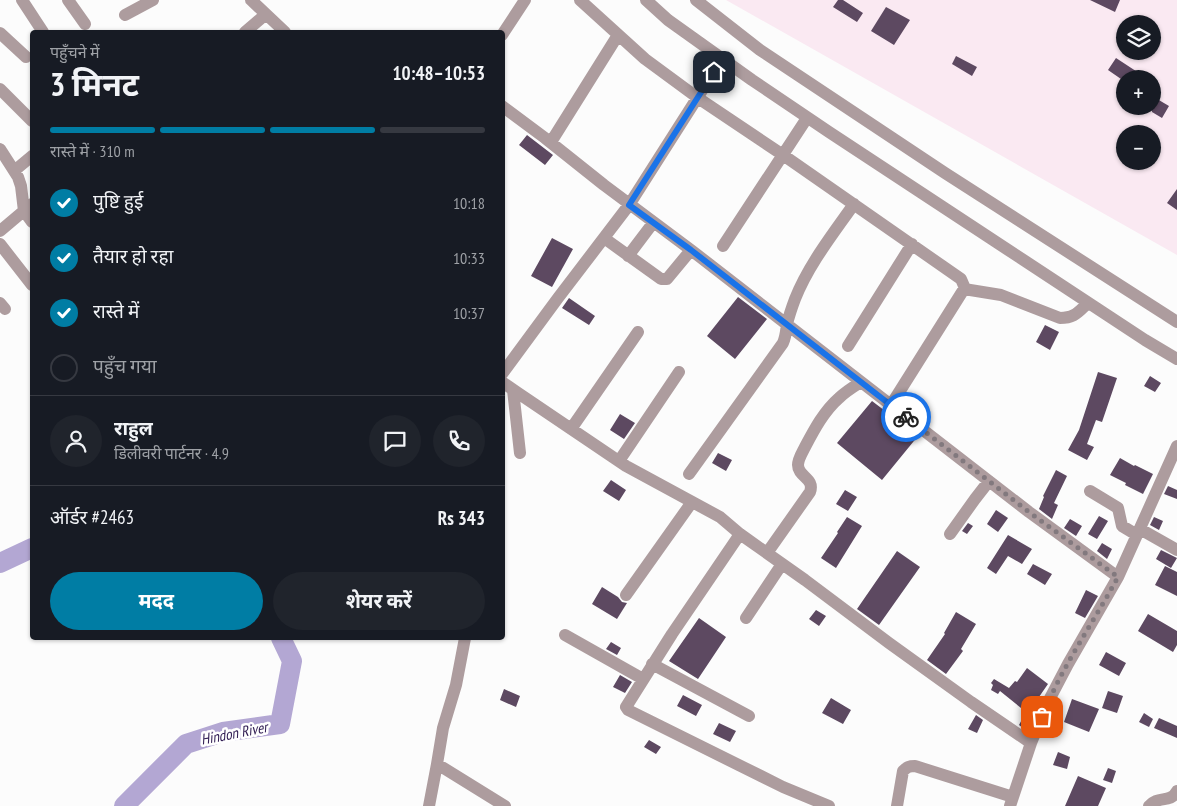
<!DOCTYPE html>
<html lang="hi">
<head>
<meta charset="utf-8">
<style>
  :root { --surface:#171b24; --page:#20242c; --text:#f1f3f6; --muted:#9ea1a6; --line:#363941; --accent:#007da4 }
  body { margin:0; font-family:"PT Sans Narrow","Noto Sans Devanagari",sans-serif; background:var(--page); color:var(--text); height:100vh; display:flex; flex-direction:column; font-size:19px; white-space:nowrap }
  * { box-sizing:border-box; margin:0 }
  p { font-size:16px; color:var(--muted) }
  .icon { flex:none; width:28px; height:28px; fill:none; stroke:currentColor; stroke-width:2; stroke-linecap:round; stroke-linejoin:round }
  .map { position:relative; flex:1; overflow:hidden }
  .sheet { position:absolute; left:30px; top:30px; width:475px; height:610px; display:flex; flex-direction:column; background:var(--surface); border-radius:5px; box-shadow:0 1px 4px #0004 }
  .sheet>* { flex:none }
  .tools { position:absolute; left:1116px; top:15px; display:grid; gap:10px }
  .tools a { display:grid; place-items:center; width:45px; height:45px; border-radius:50%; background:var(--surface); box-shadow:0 1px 4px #0004; font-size:25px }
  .pin { position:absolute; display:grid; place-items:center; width:42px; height:42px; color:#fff; margin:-21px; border-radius:10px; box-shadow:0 2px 8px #0006 }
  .courier { position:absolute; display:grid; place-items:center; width:50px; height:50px; margin:-25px; border:4px solid #1a73e8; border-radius:50%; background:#fff; color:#222; box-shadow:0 1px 6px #0007 }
  .headline em { font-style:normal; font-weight:700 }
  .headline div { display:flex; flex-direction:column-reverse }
  .headline { display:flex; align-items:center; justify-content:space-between; height:85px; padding:0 20px }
  h1 { font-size:32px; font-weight:700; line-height:38px }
  .bar { display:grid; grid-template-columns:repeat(4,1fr); gap:8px 5px; align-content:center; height:60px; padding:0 20px }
  .bar i { height:6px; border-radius:4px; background:var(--line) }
  .bar .selected { background:var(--accent) }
  .bar p { grid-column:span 4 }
  .line { display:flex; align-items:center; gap:12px; padding:0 20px; border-top:1px solid var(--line) }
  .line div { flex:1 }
  .round { display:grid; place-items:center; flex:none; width:52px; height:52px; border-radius:26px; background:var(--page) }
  ol { padding:0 20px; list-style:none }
  li { display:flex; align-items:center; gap:15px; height:55px }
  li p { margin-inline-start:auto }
  li .icon { padding:5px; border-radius:50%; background:var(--accent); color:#fff; stroke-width:4 }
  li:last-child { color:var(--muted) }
  li i { width:28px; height:28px; border:2px solid var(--line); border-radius:50% }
  .button { display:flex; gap:10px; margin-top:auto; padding:10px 20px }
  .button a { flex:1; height:58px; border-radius:30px; background:var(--accent); color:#fff; font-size:20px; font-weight:700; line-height:58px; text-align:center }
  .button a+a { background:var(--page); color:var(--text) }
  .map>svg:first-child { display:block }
  .built { fill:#fae9f2; fill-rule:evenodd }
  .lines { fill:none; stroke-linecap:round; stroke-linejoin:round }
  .river { stroke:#b3a7d3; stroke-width:20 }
  .building { fill:#5d4961 }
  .minor { stroke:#ad9c9e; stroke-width:12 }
  .done { stroke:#82797e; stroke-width:5; stroke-dasharray:0 9 }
  .route { stroke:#1a73e8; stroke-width:6 }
  .labels { text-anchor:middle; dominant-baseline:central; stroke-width:5; stroke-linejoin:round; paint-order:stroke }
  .water-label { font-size:15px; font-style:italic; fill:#332055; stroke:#fff }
</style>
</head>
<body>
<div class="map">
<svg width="1177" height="806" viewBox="0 0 1177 806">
  <rect width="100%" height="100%" fill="#fcfcfc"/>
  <!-- built -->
  <path class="built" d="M 726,0 L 1177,0 L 1177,255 ZM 1125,24 L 1152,24 L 1152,51 L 1125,51 ZM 1125,79 L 1152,79 L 1152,106 L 1125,106 ZM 1125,134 L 1152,134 L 1152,161 L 1125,161 Z"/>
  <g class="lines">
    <!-- river -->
    <path class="river" d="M 0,563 L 32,548
      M 124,806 L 186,744 L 223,732 L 280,724 L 292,661 L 281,638"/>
  </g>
  <!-- building -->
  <path class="building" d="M 838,0 L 843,0 L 863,13 L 857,22 L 833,7 Z
    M 1090,0 L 1120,0 L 1115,12 Z
    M 886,7 L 910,20 L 894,45 L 871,31 Z
    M 956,56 L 977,67 L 972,76 L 952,64 Z
    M 1116,58 L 1148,79 L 1121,79 L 1108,70 Z
    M 1152,96 L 1169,106 L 1162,118 L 1152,112 Z
    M 527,135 L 553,155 L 545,165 L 519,145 Z
    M 1177,189 L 1177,210 L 1167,203 Z
    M 552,238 L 573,249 L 552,287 L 531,276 Z
    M 738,297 L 767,319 L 735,359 L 707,336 Z
    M 569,298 L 595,316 L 589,325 L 562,308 Z
    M 1045,325 L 1059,332 L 1050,350 L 1036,342 Z
    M 1098,372 L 1117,378 L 1102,422 L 1096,420 L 1087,444 L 1094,447 L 1087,460 L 1068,450 L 1079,430 Z
    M 1150,376 L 1161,383 L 1155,392 L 1144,386 Z
    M 872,401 L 918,436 L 882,480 L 837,443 Z
    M 620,414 L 635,423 L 624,439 L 610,430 Z
    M 718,453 L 732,460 L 726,471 L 712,463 Z
    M 1120,458 L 1134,466 L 1135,465 L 1153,474 L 1143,494 L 1125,485 L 1126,483 L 1110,475 Z
    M 1056,470 L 1067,476 L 1054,503 L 1058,505 L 1052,519 L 1039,509 L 1044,497 L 1043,496 Z
    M 611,480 L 626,490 L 619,501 L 603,491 Z
    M 1168,486 L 1177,490 L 1177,499 L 1164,494 Z
    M 845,490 L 857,497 L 848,511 L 836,504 Z
    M 996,510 L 1008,518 L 998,532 L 987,524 Z
    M 1099,516 L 1108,521 L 1097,539 L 1088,534 Z
    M 847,517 L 862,526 L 836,568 L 821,558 L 838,533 L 837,532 Z
    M 1154,517 L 1163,521 L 1159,530 L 1150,525 Z
    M 1070,519 L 1082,526 L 1076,536 L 1064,528 Z
    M 968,523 L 973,526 L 967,534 L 962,531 Z
    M 1008,535 L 1032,549 L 1022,564 L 1008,556 L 996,574 L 987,568 Z
    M 1102,543 L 1112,549 L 1107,559 L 1097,551 Z
    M 1161,550 L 1177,558 L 1171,568 L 1156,559 Z
    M 897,551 L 920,567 L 879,625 L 857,609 Z
    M 1033,564 L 1052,574 L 1045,585 L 1027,574 Z
    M 1165,566 L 1177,572 L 1177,596 L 1155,585 Z
    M 602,587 L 618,597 L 622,602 L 627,603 L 617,619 L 592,604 Z
    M 1086,590 L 1098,596 L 1085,618 L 1075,613 Z
    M 816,610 L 826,616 L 819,626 L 809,619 Z
    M 956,612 L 976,624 L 961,649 L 963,651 L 946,674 L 927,660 L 945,634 L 944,633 Z
    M 1148,614 L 1177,631 L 1177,645 L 1173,652 L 1138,631 Z
    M 699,618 L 726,637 L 698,679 L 669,661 Z
    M 611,642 L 621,648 L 617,655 L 606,649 Z
    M 1106,652 L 1126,663 L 1119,676 L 1099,665 Z
    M 1027,668 L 1048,684 L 1032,707 L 1036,709 L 1027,731 L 1019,725 L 1026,712 L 1000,691 L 998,694 L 991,690 L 993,685 L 991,683 L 994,679 L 1009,688 L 1015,681 L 1017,682 Z
    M 620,675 L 632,682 L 625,693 L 613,687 Z
    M 504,689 L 520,696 L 516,707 L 500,700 Z
    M 1108,691 L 1123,696 L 1117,713 L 1102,708 Z
    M 683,695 L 702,705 L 696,716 L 677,706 Z
    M 831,698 L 851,710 L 843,724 L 822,713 Z
    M 1072,699 L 1099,709 L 1089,732 L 1064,722 Z
    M 1144,713 L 1153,719 L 1149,727 L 1139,722 Z
    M 976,715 L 983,720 L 977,733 L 968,729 Z
    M 1159,718 L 1177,726 L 1177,738 L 1154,728 Z
    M 719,723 L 736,731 L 730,742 L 713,734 Z
    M 649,740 L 661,747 L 656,754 L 644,747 Z
    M 1058,752 L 1070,757 L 1067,769 L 1053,765 Z
    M 1108,768 L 1116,771 L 1112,783 L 1103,780 Z
    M 1078,776 L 1106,788 L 1098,806 L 1065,806 Z"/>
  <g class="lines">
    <!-- minor -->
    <path class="minor" d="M 22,0 L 43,32
      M 68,0 L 85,24
      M 251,0 L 285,32
      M 580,0 L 645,59 L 698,98 L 783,155 L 961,279 L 964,286 L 964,289 L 891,405
      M 646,0 L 668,20 L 752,80 L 829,132 L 1145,340 L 1177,359
      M 696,0 L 760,50 L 945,173 L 1177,322
      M 125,15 L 153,0
      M 245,32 L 265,15
      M 0,33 L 26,57
      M 502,35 L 525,0
      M 0,89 L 32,121
      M 502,106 L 545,138 L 604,185 L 691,250 L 1029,512 L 1118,577
      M 551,142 L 618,35
      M 0,149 L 18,177 L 21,186 L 24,211 L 32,222
      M 14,171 L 32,156
      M 0,231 L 32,204
      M 604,238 L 661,279 L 667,279 L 691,250
      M 0,244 L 32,285
      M 723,246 L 807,118
      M 628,256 L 653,223
      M 964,289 L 1001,295 L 1060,318 C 1075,318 1078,312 1088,303
      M 0,303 L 5,309
      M 848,346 L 912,244
      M 502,374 L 558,298 L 629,205 L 722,59
      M 502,382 L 518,393 L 626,466 L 720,517 L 740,534 L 805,580 L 889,643 L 971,702 L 1031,743
      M 513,390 L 520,453
      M 571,429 L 638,332
      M 619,461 L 679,372
      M 689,474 L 783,343 C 786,336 786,331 787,324 C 789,316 792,307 795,299 C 809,264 833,234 854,204
      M 1090,491 L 1118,508 L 1122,526 L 1137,535
      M 1140,529 L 1177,550
      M 740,534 L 672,634 L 626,707 L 628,710 L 783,787 L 829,806
      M 950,534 L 975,499 L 989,481
      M 767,553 L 810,492 C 815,478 798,477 798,465 C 798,459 802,453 805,447 C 814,430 824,411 839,398 C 845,392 853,387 861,382
      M 626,595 L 692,502
      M 746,618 L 782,564
      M 565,635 L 643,679
      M 652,664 L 749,716
      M 437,764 L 505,806
      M 429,806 L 437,764 L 443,728 L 456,685 L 465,638
      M 897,806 L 903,771 C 907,767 909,766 915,766 L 1013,797
      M 1010,806 L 1031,743 L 1047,704 L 1068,664 L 1118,577 L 1177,446
      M 1149,806 C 1158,795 1170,804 1177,791"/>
  </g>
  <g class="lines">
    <!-- done -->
    <path class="done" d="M 906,417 L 1029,512 L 1118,577 C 1093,623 1061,668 1042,717"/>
    <!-- route -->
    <path class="route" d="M 714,72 L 629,205 L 691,250 L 906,417"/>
  </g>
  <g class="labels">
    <!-- water labels -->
    <g class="water-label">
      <text transform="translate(234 733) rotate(-11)">Hindon River</text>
    </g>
  </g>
</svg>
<div class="tools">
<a><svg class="icon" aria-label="layers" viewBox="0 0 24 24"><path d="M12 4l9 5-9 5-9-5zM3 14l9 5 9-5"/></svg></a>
<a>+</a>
<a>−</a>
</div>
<div class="pin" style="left:1042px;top:717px;background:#ea580c"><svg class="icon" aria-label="bag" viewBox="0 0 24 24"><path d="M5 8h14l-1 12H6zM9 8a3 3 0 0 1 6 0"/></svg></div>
<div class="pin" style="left:714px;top:72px;background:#1f2937"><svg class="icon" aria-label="home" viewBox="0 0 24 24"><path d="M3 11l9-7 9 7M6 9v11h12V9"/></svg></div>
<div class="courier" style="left:906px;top:417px"><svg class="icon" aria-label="bike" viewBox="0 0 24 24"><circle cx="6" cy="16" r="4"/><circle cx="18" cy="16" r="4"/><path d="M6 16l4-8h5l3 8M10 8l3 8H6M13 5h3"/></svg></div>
<section class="sheet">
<div class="headline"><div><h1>3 मिनट</h1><p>पहुँचने में</p></div><em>10:48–10:53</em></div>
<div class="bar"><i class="selected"></i><i class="selected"></i><i class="selected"></i><i></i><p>रास्ते में · 310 m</p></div>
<ol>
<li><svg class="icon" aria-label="check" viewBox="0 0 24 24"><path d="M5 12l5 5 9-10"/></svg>पुष्टि हुई<p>10:18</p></li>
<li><svg class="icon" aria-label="check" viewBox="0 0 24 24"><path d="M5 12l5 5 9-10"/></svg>तैयार हो रहा<p>10:33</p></li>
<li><svg class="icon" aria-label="check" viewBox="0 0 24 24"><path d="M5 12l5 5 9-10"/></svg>रास्ते में<p>10:37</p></li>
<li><i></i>पहुँच गया</li>
</ol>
<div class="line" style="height:90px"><a class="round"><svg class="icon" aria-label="person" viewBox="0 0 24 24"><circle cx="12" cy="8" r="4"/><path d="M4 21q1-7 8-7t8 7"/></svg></a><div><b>राहुल</b><p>डिलीवरी पार्टनर · 4.9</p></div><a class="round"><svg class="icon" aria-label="chat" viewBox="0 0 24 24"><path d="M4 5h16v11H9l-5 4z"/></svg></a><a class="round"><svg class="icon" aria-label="phone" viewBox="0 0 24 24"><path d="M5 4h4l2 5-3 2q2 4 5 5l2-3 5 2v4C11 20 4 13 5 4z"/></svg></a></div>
<div class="line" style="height:65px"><div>ऑर्डर #2463</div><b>Rs 343</b></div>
<div class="button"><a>मदद</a><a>शेयर करें</a></div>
</section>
</div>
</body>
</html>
